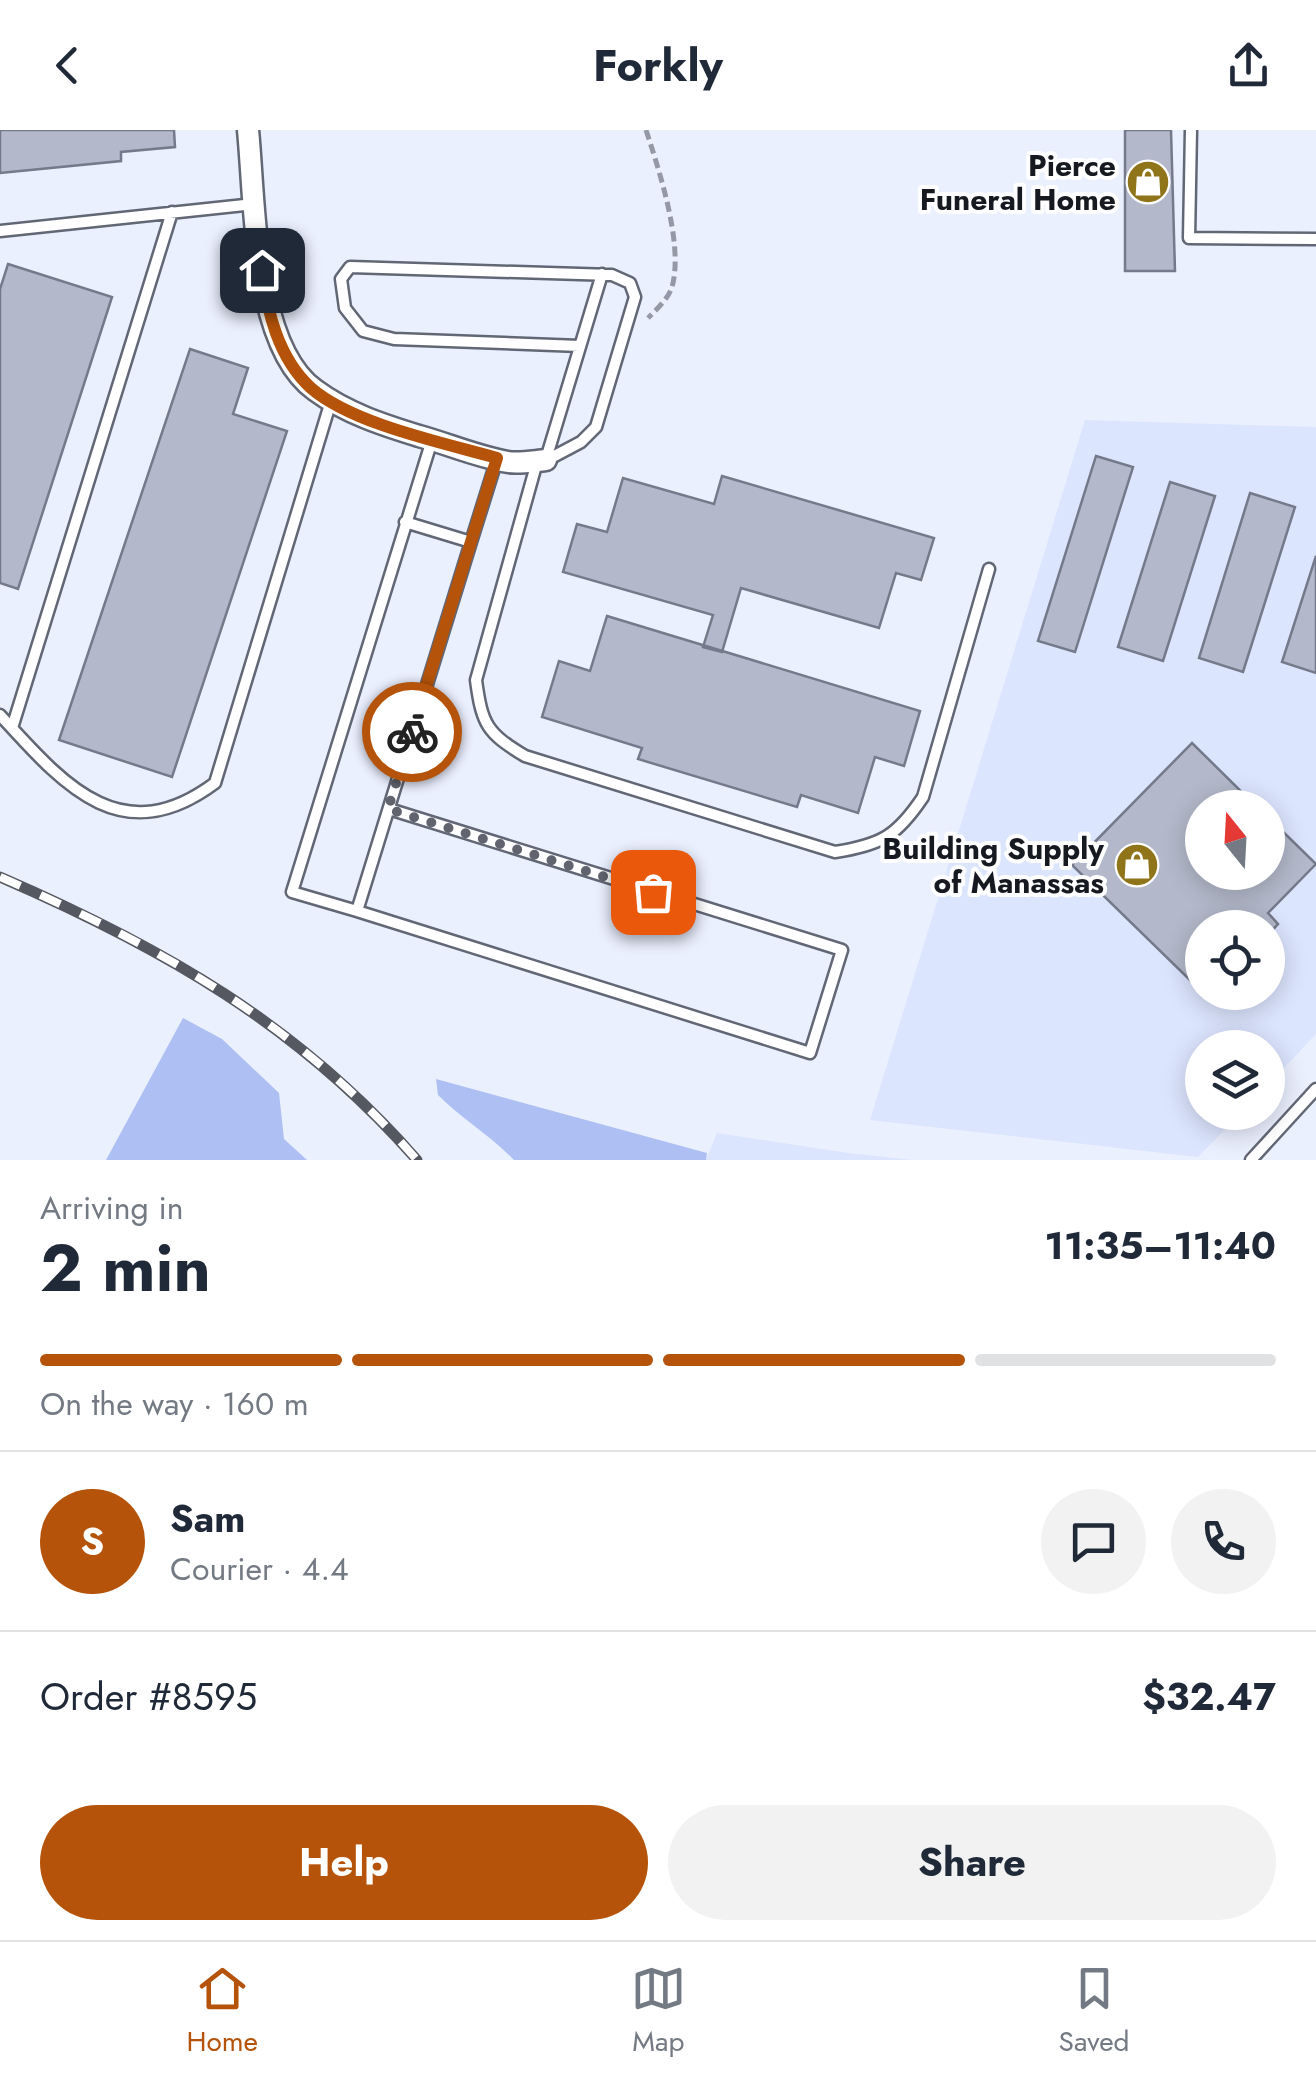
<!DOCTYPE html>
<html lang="en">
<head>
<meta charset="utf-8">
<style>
  :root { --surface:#fff; --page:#f2f2f3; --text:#1f2937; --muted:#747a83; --line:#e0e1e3; --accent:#b45309 }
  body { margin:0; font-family:Jost,sans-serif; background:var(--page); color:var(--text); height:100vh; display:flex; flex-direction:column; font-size:38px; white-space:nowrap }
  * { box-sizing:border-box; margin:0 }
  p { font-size:32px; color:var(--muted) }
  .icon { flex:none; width:55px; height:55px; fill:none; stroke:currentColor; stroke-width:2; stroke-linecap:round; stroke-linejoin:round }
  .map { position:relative; height:1030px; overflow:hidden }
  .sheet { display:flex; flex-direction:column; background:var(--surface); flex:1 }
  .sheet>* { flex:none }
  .needle { width:65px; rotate:342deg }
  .fabs { position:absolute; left:1185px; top:660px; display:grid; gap:20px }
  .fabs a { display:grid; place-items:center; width:100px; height:100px; border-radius:50%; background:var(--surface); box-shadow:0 5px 25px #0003; font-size:50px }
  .pin { position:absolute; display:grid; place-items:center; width:85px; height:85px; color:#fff; margin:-42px; border-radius:20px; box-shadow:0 5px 15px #0006 }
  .courier { position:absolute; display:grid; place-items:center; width:100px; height:100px; margin:-50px; border:8px solid #b45309; border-radius:50%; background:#fff; color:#222; box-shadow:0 2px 12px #0007 }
  .headline em { font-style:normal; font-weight:700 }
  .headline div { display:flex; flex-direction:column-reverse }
  .headline { display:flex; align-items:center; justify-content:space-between; height:170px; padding:0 40px }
  h1 { font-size:65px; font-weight:700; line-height:75px }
  .bar { display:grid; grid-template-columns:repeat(4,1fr); gap:15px 10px; align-content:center; height:120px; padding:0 40px }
  .bar i { height:12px; border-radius:8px; background:var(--line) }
  .bar .selected { background:var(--accent) }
  .bar p { grid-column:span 4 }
  .line { display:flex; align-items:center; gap:25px; padding:0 40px; border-top:2px solid var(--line) }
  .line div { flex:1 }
  .round { display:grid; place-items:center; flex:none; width:105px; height:105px; border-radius:52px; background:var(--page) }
  .primary-button { display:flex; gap:20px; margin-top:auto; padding:20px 40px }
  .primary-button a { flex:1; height:115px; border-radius:60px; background:var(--accent); color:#fff; font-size:40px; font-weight:700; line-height:115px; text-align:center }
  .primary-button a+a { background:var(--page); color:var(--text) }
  header { display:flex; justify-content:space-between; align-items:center; height:130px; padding:0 40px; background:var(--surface); font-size:45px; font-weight:700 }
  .tabs { display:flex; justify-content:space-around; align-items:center; height:140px; border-top:2px solid var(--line); background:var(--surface); font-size:28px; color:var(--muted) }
  .tabs a { display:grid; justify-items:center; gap:5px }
  .tabs .selected { color:var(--accent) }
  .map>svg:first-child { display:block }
  .built { fill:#dce5fe; fill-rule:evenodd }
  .green { fill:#adbff3 }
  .building { fill:#b3b9ca; stroke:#757a8a; stroke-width:2.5 }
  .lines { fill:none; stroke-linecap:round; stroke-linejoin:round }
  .lane-casing { stroke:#626776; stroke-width:15 }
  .street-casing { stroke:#626776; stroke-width:25 }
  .path { stroke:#9599a5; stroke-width:5; stroke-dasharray:10 5; stroke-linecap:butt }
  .lane { stroke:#fff; stroke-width:10 }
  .street { stroke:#fff; stroke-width:20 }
  .rail-casing { stroke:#555861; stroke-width:11 }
  .rail { stroke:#fefefe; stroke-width:8; stroke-dasharray:22; stroke-linecap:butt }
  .done { stroke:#61646e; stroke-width:10; stroke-dasharray:0 18 }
  .route { stroke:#b45309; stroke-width:12 }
  .labels { text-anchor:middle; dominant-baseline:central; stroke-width:8; stroke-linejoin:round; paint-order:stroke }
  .poi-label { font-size:30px; font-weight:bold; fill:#171920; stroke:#fefefe; text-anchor:end }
</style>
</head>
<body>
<header><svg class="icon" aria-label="back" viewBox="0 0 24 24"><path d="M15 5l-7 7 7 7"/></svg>Forkly<svg class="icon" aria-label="share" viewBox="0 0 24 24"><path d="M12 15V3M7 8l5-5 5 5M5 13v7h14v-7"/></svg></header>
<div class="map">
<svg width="1316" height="1030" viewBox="0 0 1316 1030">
  <rect width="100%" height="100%" fill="#ebf0ff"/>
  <!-- built -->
  <path class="built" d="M 1085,290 L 1316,297 L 1316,904 L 1268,955 L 1268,918 L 1202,918 L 1202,982 L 1241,983 L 1198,1027 L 870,990 ZM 1202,678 L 1268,678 L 1268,742 L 1202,742 ZM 1202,798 L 1268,798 L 1268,862 L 1202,862 Z
    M 717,1003 L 848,1023 L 912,1030 L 706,1030 Z"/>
  <!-- green -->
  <path class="green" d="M 183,888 L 222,909 L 279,963 L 284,1009 L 307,1030 L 106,1030 Z
    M 436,949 L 707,1023 L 706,1030 L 514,1030 C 491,1006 462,989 438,965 Z"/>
  <!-- building -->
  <path class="building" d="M 0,0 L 174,0 L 175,17 L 121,22 L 121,31 L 0,43 Z
    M 1125,0 L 1171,0 L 1175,141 L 1125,141 Z
    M 8,134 L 112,167 L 18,459 L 0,453 L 0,159 Z
    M 190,219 L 248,238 L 233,284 L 287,301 L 172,647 L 59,610 Z
    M 1096,326 L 1133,337 L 1075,522 L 1038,511 Z
    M 722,346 L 934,408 L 921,450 L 896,443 L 879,498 L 741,458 L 722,522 L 703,517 L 713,485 L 563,442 L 577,394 L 607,402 L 623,348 L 714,374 Z
    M 1170,352 L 1215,366 L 1163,531 L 1118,517 Z
    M 1250,363 L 1295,377 L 1243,542 L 1199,528 Z
    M 1316,426 L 1316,543 L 1282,532 Z
    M 607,486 L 920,581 L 904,636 L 875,627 L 858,683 L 801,665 L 797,677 L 638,629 L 642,618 L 542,587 L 559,531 L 590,541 Z
    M 1192,613 L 1258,678 L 1202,678 L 1202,742 L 1268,742 L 1268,687 L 1316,734 L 1268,783 L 1278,794 L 1268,805 L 1268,798 L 1202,798 L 1202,849 L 1196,856 L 1072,735 Z"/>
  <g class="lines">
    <!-- lane casing -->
    <g class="lane-casing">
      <path id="lane" d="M 1191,0 L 1189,108 L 1316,109
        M 0,101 L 254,74
        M 546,329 L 602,144
        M 547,330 L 581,312 L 596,297 L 635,167 L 630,153 L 612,145 L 350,137 L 341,149 L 345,178 L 363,201 L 394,209 L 580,216
        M 537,332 L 476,550 C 482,595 487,603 525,626 L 835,722 C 881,715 897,706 923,667 L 989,439
        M 405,392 L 471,412 L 357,781 L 292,762 L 432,310
        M 471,412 L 497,329
        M 0,585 C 63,654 121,723 215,653 L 331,271
        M 12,598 L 172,82
        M 357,781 L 810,923 L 842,820 L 389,679
        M 1251,1030 L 1316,959"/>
    </g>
    <!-- street casing -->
    <g class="street-casing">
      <path id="street" d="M 248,0 C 255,70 253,216 315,260 C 346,283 383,295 419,306 C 448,314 478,327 508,332 C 519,334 534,331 546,330"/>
    </g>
    <!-- path -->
    <path class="path" d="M 646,0 C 659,40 684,115 672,157 C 668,169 657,179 648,188"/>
    <!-- lane -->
    <use href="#lane" class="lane"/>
    <!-- street -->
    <use href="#street" class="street"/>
    <!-- rail casing -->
    <g class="rail-casing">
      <path id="rail" d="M 0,747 C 162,817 299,895 417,1030"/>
    </g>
    <!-- rail -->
    <use href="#rail" class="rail"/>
  </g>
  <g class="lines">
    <!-- done -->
    <path class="done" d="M 412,602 L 388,679 L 653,762"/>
    <!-- route -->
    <path class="route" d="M 262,140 C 267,181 278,228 311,258 C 352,294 444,313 497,328 L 412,602"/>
  </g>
  <!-- icons -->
  <defs>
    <g id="shop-disc" transform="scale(2.25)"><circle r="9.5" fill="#90741a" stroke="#fefefe"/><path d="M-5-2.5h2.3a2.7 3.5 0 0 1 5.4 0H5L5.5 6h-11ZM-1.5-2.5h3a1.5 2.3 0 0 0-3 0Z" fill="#fff"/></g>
  </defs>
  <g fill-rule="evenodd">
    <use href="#shop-disc" x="1148" y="52"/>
    <use href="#shop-disc" x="1137" y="735"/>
  </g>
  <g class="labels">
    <!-- poi labels -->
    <g class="poi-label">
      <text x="1116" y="35">Pierce<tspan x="1116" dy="34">Funeral Home</tspan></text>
      <text x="1104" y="718">Building Supply<tspan x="1104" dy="34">of Manassas</tspan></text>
    </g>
  </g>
</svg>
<div class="fabs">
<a><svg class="needle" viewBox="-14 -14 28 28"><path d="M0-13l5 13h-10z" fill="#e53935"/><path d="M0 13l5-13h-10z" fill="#747a83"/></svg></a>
<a><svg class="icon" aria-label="locate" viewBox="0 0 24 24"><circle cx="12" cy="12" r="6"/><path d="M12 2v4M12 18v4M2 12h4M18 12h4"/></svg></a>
<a><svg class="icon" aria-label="layers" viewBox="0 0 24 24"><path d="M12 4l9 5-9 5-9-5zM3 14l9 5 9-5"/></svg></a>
</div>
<div class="pin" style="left:653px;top:762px;background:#ea580c"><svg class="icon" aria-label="bag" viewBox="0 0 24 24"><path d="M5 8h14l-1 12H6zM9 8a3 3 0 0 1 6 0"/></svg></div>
<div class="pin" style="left:262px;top:140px;background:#1f2937"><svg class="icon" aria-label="home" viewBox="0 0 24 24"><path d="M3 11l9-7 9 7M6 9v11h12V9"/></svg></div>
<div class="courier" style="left:412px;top:602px"><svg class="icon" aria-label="bike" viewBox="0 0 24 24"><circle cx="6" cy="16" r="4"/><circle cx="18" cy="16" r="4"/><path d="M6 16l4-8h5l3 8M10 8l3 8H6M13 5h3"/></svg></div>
</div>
<section class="sheet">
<div class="headline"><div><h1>2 min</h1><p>Arriving in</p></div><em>11:35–11:40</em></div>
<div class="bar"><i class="selected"></i><i class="selected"></i><i class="selected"></i><i></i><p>On the way · 160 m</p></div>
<div class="line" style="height:180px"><b class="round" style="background:var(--accent);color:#fff">S</b><div><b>Sam</b><p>Courier · 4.4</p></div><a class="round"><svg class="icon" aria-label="chat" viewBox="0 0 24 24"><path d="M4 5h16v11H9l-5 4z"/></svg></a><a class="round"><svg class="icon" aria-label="phone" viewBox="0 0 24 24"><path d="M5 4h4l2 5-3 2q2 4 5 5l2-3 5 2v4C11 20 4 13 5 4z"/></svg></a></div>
<div class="line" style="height:130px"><div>Order #8595</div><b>$32.47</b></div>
<div class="primary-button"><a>Help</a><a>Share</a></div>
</section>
<nav class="tabs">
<a class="selected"><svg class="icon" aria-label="home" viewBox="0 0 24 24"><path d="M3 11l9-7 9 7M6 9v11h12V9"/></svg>Home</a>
<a><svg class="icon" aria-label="map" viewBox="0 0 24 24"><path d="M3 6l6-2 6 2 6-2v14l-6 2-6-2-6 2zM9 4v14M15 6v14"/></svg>Map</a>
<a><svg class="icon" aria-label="saved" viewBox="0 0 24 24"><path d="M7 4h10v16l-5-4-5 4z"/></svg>Saved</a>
</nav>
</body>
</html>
